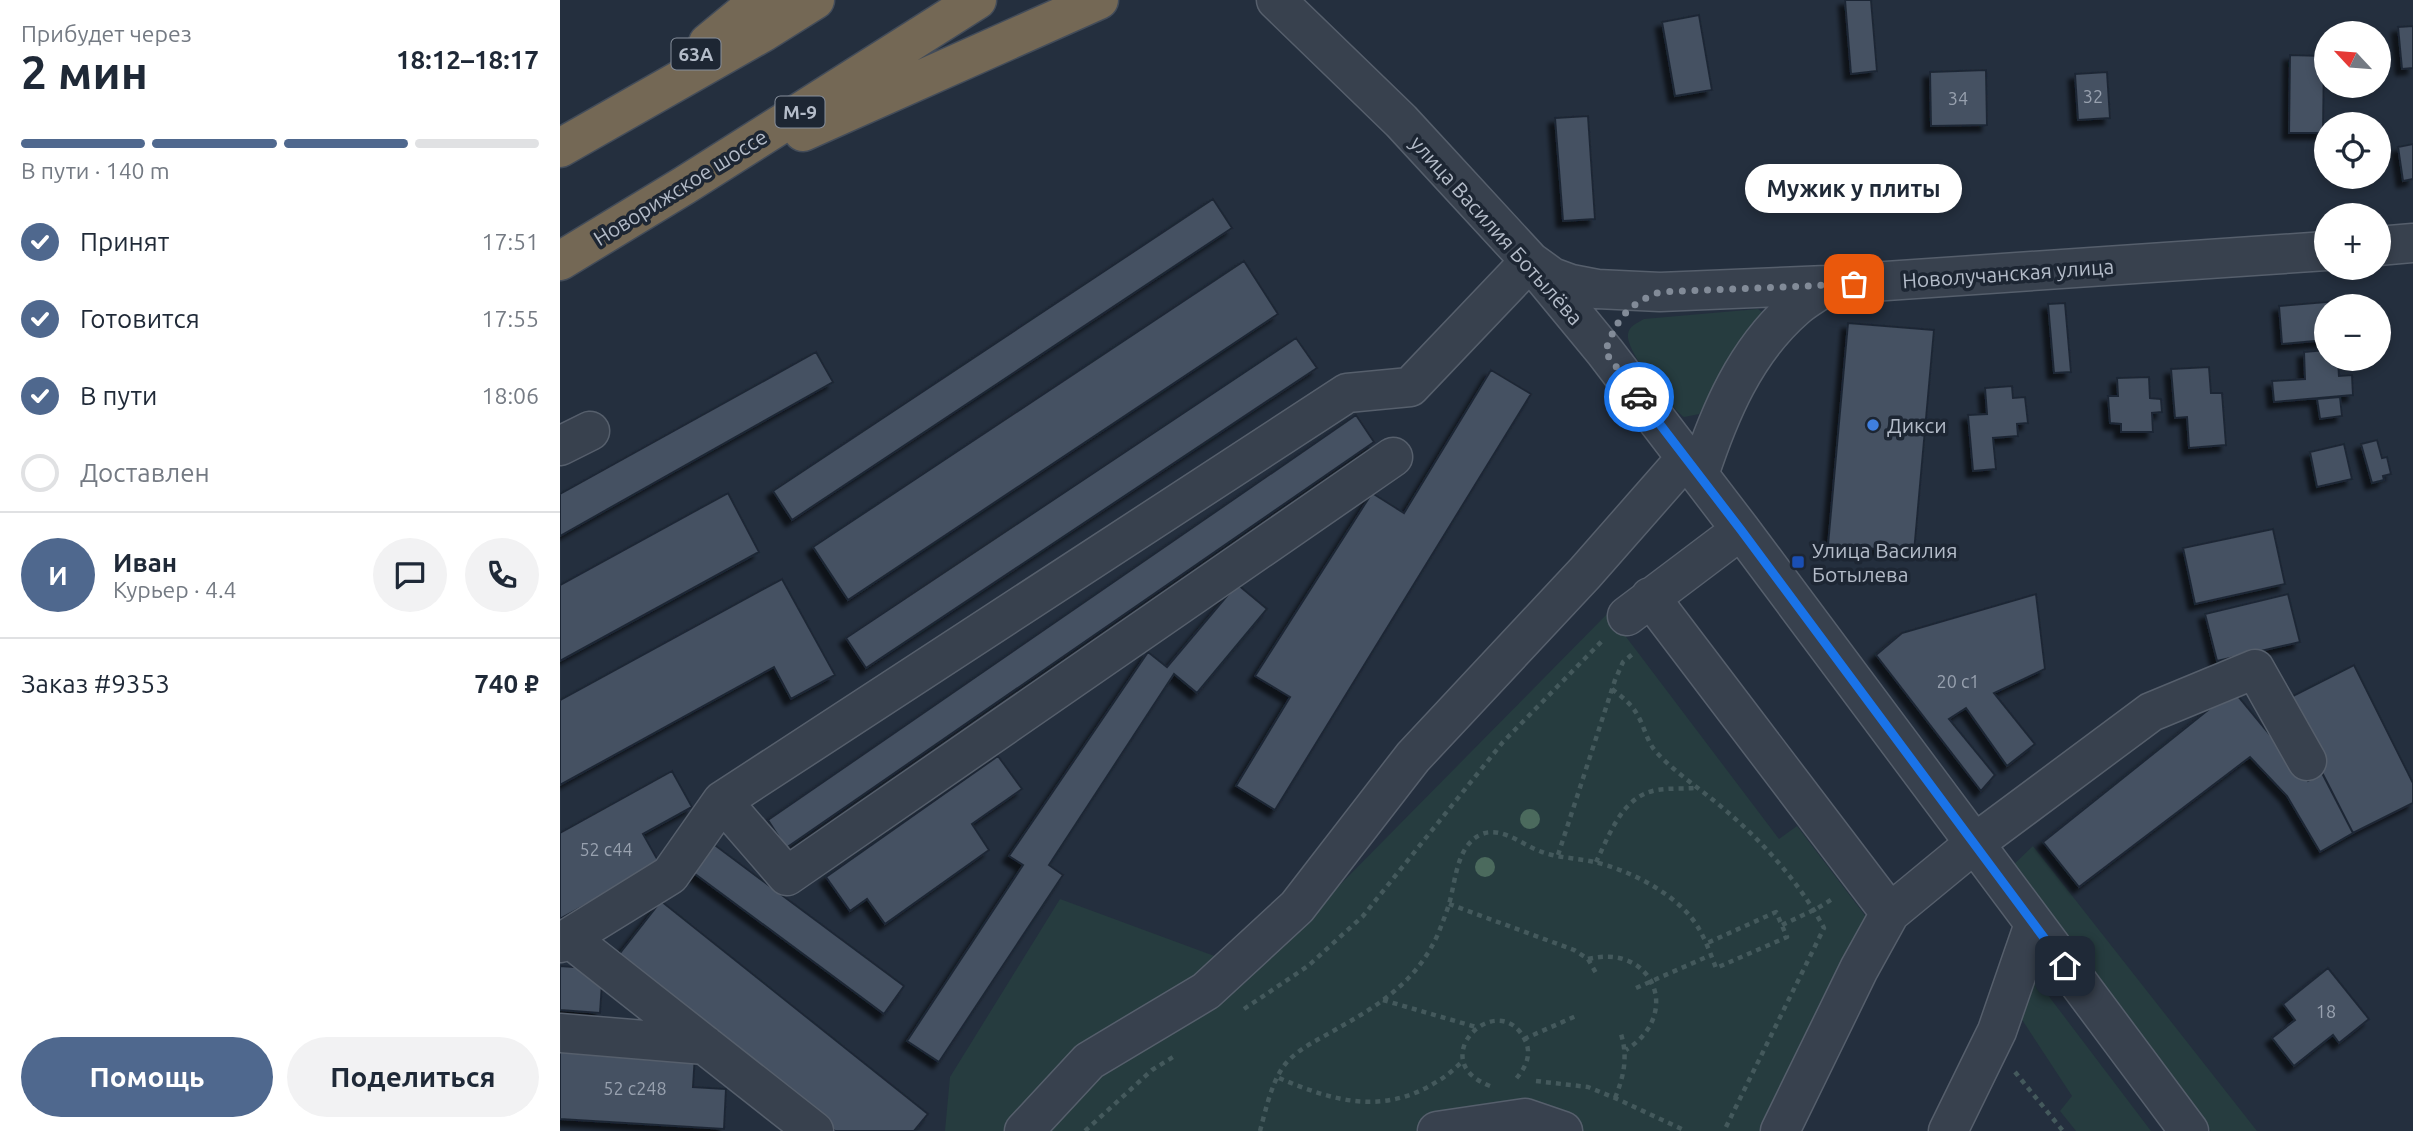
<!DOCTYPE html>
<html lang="ru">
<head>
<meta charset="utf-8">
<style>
  :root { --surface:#fff; --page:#f2f2f3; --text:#1f2937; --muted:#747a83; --line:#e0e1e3; --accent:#4f688e }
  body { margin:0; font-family:Ubuntu,sans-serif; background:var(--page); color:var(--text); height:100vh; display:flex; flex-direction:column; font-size:26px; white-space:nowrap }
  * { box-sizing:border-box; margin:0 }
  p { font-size:23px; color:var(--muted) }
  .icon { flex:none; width:38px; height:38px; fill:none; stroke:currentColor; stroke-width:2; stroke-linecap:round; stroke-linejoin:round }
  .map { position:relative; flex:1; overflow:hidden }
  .panel { display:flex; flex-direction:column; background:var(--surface); width:560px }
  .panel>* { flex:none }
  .needle { width:46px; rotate:296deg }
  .tools { position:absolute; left:1754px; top:21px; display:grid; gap:14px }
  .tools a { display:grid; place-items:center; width:77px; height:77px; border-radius:50%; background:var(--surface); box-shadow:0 4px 10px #0003; font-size:35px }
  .pin { position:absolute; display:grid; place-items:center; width:60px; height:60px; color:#fff; margin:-30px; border-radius:14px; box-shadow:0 4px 10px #0006 }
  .courier { position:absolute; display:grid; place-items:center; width:70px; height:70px; margin:-35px; border:5px solid #1a73e8; border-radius:50%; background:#fff; color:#222; box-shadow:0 2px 9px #0007 }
  .bubble { position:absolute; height:49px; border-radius:24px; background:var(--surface); box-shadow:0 4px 10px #0003; font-size:23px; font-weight:700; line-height:49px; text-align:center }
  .headline em { font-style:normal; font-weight:700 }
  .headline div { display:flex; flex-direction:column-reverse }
  .headline { display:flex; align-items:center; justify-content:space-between; height:119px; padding:0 21px }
  h1 { font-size:46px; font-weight:700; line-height:52px }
  .bar { display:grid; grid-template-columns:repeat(4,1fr); gap:10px 7px; align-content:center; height:84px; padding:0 21px }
  .bar i { height:9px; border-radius:5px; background:var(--line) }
  .bar .current { background:var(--accent) }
  .bar p { grid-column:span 4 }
  .line { display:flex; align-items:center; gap:18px; padding:0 21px; border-top:2px solid var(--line) }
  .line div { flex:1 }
  .round { display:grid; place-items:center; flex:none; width:74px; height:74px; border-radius:37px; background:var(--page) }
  ol { padding:0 21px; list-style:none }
  li { display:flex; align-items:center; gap:21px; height:77px }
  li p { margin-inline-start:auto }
  li .icon { padding:7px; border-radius:50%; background:var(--accent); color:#fff; stroke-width:4 }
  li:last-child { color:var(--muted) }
  li i { width:38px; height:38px; border:4px solid var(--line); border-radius:50% }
  .action { display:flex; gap:14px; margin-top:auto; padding:14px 21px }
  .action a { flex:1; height:80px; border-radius:42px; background:var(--accent); color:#fff; font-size:28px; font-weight:700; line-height:80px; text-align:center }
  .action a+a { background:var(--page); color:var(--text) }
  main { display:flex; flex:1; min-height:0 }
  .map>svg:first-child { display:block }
  .green { fill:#263c3f }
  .building { fill:#455162; stroke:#1f2835; stroke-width:2; filter:url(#shadow) }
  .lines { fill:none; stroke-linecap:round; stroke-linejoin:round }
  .minor-casing { stroke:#565f6c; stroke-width:41 }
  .highway-casing { stroke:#434c59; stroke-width:41 }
  .path { stroke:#44595c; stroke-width:4.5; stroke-dasharray:5 5; stroke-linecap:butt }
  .minor { stroke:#38414e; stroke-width:38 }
  .highway { stroke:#746855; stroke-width:38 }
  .tree { fill:#4b6a5d }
  .done { stroke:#828b98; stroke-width:7; stroke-dasharray:0 12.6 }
  .route { stroke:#1a73e8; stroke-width:9 }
  .shop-dot { fill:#3f7fe0; stroke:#1d2633; stroke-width:2.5 }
  .transit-dot { fill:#1a4fb4; stroke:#1d2633; stroke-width:2.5 }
  .labels { text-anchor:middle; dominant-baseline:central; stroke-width:7; stroke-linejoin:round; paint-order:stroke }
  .number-label { font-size:18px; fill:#98a1af }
  .shield { fill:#1d2633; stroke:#878f9c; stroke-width:2 }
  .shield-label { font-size:19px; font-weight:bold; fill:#b4bcc9 }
  .street-label { font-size:21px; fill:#b4bcc9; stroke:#1d2633 }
  .poi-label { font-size:21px; fill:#b4bcc9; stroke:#1d2633; text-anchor:start }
</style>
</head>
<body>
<main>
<section class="panel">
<div class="headline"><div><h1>2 мин</h1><p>Прибудет через</p></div><em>18:12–18:17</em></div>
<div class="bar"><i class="current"></i><i class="current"></i><i class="current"></i><i></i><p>В пути · 140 m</p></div>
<ol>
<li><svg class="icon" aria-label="check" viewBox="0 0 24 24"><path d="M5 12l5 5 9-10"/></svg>Принят<p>17:51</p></li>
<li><svg class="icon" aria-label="check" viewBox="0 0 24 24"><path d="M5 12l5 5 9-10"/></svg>Готовится<p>17:55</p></li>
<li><svg class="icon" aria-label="check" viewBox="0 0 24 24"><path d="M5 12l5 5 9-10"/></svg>В пути<p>18:06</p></li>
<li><i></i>Доставлен</li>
</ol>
<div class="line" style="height:126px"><b class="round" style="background:var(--accent);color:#fff">И</b><div><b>Иван</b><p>Курьер · 4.4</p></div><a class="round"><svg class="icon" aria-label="chat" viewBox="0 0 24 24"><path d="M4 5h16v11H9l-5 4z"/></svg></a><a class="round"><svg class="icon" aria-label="phone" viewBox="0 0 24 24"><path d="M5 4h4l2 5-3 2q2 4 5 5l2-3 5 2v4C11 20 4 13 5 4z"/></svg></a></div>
<div class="line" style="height:91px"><div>Заказ #9353</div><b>740 ₽</b></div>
<div class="action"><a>Помощь</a><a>Поделиться</a></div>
</section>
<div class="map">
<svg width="1853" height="1131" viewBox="0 0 1853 1131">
  <defs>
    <filter id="shadow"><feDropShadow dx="-6" dy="6" stdDeviation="2" flood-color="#0009"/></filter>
  </defs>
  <rect width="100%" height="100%" fill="#242f3e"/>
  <!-- green -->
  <path class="green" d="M 1198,309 L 1202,312 L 1202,316 L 1139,414 L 1124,417 C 1111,407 1065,351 1068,334 C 1069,326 1077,323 1084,319 Z
    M 1048,613 L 1219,839 L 1237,826 L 1307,918 L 1203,1131 L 385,1131 L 390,1077 L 500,899 L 695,971 Z
    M 1473,846 L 1697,1131 L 1651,1131 L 1450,868 Z
    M 1478,982 L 1591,1131 L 1516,1131 L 1500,1111 L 1512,1096 L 1455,1009 L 1460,990 Z"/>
  <!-- building -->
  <path class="building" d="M 1285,0 L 1311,0 L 1317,71 L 1291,74 Z
    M 1139,15 L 1152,90 L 1115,96 L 1102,22 Z
    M 1853,26 L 1853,68 L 1842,69 L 1838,27 Z
    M 1730,55 L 1764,56 L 1763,133 L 1729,133 Z
    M 1426,70 L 1427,125 L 1371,126 L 1370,72 Z
    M 1547,72 L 1550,118 L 1518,120 L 1515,74 Z
    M 1028,116 L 1035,219 L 1003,221 L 995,118 Z
    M 1853,144 L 1853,179 L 1843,181 L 1838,147 Z
    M 653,199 L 672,228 L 232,520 L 213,491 Z
    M 684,261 L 718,314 L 288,600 L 253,547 Z
    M 1790,300 L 1790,306 L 1766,306 L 1766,340 L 1722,344 L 1719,306 Z
    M 1505,303 L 1511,372 L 1494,373 L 1488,304 Z
    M 1288,323 L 1374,330 L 1354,552 L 1268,545 Z
    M 736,338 L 757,368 L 306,668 L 286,638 Z
    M 1766,350 L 1766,359 L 1778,359 L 1779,376 L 1792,375 L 1793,395 L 1714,402 L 1712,381 L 1745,379 L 1744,352 Z
    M 256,352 L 273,382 L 0,536 L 0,494 Z
    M 1649,367 L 1651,393 L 1662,393 L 1666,445 L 1629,448 L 1627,417 L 1615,418 L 1611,369 Z
    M 931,370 L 971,394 L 715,810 L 676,786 L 730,697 L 695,676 L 812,493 L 844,513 Z
    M 1589,377 L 1590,398 L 1601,399 L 1602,412 L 1592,413 L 1593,432 L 1561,432 L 1561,424 L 1550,423 L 1548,396 L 1558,396 L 1557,378 Z
    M 1452,386 L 1453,398 L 1465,397 L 1468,423 L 1457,424 L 1458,436 L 1433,438 L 1436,469 L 1413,471 L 1408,415 L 1427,414 L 1425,388 Z
    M 1780,397 L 1782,416 L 1760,419 L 1757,399 Z
    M 796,415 L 814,442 L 226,848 L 208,820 Z
    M 1817,440 L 1822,458 L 1827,457 L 1831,474 L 1823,476 L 1824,480 L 1812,483 L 1801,444 Z
    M 1784,444 L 1792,479 L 1757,487 L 1750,452 Z
    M 168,493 L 199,552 L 0,661 L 0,585 Z
    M 1713,529 L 1725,584 L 1635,604 L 1623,548 Z
    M 222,579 L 275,675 L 231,699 L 214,667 L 0,785 L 0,700 Z
    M 677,584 L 707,609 L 637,693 L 614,674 L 489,865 L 503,875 L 379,1062 L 347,1041 L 463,865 L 449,856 L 588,652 L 607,667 Z
    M 1476,594 L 1485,669 L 1434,693 L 1475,744 L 1447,766 L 1406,708 L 1389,719 L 1435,775 L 1421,791 L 1316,655 L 1342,633 Z
    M 1728,594 L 1740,642 L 1657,661 L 1645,614 Z
    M 1794,665 L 1853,783 L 1853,803 L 1793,833 L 1725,700 Z
    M 1673,690 L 1748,781 L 1762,773 L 1793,833 L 1760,852 L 1727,796 L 1690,757 L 1519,887 L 1483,842 Z
    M 438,756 L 462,789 L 412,824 L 429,850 L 325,924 L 307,899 L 290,911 L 266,877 Z
    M 112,771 L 132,807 L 83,834 L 100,864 L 0,919 L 0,833 Z
    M 148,840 L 344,986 L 324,1014 L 127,868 Z
    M 101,901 L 368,1114 L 354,1131 L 275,1131 L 57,957 Z
    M 0,966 L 43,969 L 40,1013 L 0,1010 Z
    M 1768,968 L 1809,1019 L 1779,1043 L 1773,1035 L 1734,1066 L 1712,1038 L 1735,1020 L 1723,1004 Z
    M 0,1046 L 135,1055 L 133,1087 L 166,1089 L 164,1129 L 0,1119 Z"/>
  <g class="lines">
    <!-- minor casing -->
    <g class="minor-casing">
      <path id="minor" d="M 716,0 L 841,121 L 970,261 L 1045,352 L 1181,530 L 1629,1131
        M 1818,246 L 1853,243
        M 0,446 L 30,431
        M 833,457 L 227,876 L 162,801 L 787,393 L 850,387 L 970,261 L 992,277 L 1011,284 L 1037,289 L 1100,292 L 1267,285 L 1766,251
        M 1139,475 C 1159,414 1185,351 1236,307 C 1245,299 1257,293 1267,285
        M 1090,597 L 1330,913
        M 1067,616 L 1181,530
        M 9,938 L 254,1131
        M 0,943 L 110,875 L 162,801
        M 0,1033 L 145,1045
        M 464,1131 L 529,1061 L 646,991 L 737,907 L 853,757 L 1025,573 L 1126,458
        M 877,1131 L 965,1118 L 1003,1131
        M 1220,1131 L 1299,969 L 1330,913 L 1415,843 L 1591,712 L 1695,669 L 1747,761
        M 1388,1131 L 1437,1031 L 1474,924"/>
    </g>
    <!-- highway casing -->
    <g class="highway-casing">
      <path id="highway" d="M 148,43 L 200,0
        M 243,132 L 539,0
        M 0,148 L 204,32 L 255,0
        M 0,261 L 125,185 L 417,0"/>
    </g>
    <!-- path -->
    <path class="path" d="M 1052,689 C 1062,697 1072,704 1078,716 C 1085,728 1087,743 1098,754 C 1118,775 1142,790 1164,809 C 1203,842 1240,883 1264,928 L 1164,1131
      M 998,855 L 1055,680 L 1063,662 L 1075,652
      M 1036,862 C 1050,834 1062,796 1097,790 C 1109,788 1123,789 1135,788
      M 889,904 L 1014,950 L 1028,959 L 1036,973
      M 1222,925 L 1258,908 L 1274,898
      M 1028,959 C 1093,943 1123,1014 1066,1050
      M 1076,988 L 1151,955
      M 823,1000 L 916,1027
      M 684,1009 L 748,966 L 803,916 L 943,742 L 1042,641
      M 964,1039 L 1016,1016
      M 1455,1072 L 1503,1131
      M 719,1078 C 773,1101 823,1116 878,1081 C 887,1076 895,1068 903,1061
      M 976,1081 L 1028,1087 L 1055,1098 L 1126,1131
      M 930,1086 C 861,1060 940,984 966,1042 C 972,1057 964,1070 954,1081
      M 1055,1098 C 1064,1076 1068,1057 1061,1034
      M 525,1131 L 592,1070 L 613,1057
      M 700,1131 C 706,1109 712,1079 727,1062 C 742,1046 762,1038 780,1027 C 823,1003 858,979 878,934 C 882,924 886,914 889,904 C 896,881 896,845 922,834 C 942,826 964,846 982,852 C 998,858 1017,858 1034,862 C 1070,870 1121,896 1139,929 C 1146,941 1151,955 1156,968 L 1227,937 L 1216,912 L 1145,944"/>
    <!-- minor -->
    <use href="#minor" class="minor"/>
    <!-- highway -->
    <use href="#highway" class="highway"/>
  </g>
  <!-- trees -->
  <g class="tree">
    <circle cx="970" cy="819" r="10"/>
    <circle cx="925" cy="867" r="10"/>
  </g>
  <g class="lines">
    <!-- done -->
    <path class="done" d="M 1079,397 L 1045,352 C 1057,319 1066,305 1100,292 L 1294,284"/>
    <!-- route -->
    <path class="route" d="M 1079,397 L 1181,530 L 1505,966"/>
  </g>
  <!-- markers -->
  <circle class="shop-dot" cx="1313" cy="425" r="7"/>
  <rect class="transit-dot" x="1231" y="555" width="14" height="14" rx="3.5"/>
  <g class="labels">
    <!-- number labels -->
    <g class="number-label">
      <text x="1533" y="96">32</text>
      <text x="1398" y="98">34</text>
      <text x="1398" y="681">20 с1</text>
      <text x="46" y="849">52 с44</text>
      <text x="1766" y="1011">18</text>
      <text x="75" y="1088">52 с248</text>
    </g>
    <!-- shield labels -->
    <g class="shield">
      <rect x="111.5" y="38.5" width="49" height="31" rx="5"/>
      <rect x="215.5" y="96.5" width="49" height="31" rx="5"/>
    </g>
    <g class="shield-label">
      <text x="136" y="54">63A</text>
      <text x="240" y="112">М-9</text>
    </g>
    <!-- street labels -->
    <g class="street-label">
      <text transform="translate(120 187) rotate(-32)">Новорижское шоссе</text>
      <text transform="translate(937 230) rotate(48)">улица Василия Ботылёва</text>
      <text transform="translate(1448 273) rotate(-4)">Новолучанская улица</text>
    </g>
    <!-- poi labels -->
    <g class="poi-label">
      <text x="1327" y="425">Дикси</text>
      <text x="1252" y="550">Улица Василия<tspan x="1252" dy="24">Ботылева</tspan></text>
    </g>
  </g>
</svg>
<div class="tools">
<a><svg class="needle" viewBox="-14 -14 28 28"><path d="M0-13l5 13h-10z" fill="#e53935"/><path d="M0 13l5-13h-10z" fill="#747a83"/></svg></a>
<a><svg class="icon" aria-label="locate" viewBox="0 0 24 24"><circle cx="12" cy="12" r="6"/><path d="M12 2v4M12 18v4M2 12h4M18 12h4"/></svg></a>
<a>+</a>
<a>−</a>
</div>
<div class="pin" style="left:1294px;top:284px;background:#ea580c"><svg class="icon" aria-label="bag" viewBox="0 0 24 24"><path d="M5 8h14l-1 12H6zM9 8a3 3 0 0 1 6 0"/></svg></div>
<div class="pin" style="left:1505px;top:966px;background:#1f2937"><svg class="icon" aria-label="home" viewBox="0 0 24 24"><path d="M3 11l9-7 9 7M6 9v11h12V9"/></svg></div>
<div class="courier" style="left:1079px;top:397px"><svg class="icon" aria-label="car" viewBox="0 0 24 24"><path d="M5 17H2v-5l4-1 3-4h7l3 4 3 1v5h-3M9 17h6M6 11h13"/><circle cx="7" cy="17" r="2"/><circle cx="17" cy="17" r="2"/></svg></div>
<div class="bubble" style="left:1185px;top:164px;width:217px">Мужик у плиты</div>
</div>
</main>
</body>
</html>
